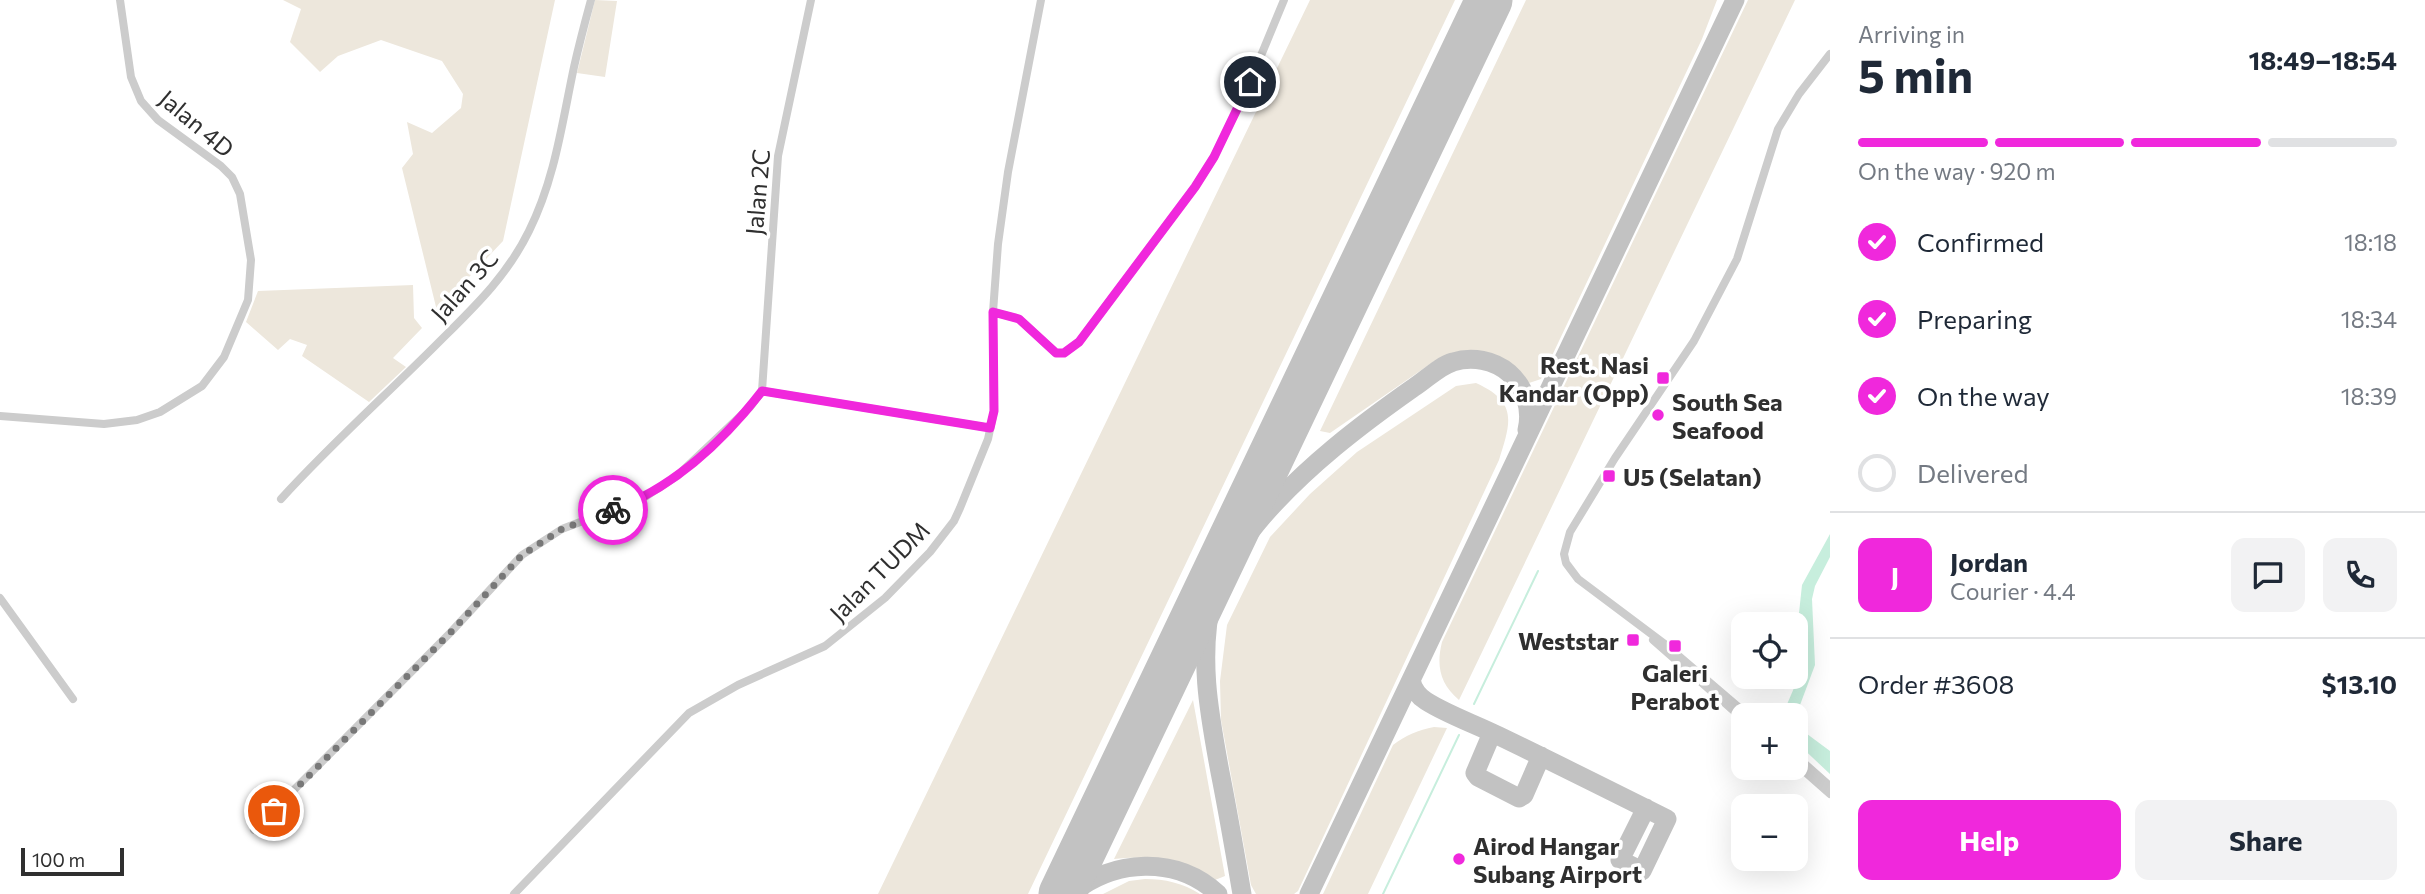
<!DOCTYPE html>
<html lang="en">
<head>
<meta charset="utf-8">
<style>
  :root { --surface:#fff; --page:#f2f2f3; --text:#1f2937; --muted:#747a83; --line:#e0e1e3; --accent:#f028dc }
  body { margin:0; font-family:Commissioner,sans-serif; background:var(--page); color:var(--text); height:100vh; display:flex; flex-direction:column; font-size:26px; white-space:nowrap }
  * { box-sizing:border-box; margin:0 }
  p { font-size:23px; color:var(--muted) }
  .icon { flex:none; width:38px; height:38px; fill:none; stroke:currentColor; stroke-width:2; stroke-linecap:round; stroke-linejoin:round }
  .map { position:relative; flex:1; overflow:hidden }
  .drawer { display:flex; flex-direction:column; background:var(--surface); width:595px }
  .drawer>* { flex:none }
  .fabs { position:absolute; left:1731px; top:612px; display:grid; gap:14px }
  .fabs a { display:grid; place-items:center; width:77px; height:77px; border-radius:14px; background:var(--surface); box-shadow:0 7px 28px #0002; font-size:35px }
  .scale { position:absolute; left:21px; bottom:18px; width:103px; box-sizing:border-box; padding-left:7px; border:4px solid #2f2f2f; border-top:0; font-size:19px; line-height:24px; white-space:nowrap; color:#2f2f2f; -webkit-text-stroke:5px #fff; paint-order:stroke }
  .pin { position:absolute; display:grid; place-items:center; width:60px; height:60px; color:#fff; margin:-30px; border:4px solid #fff; border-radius:50%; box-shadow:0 2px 7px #0007 }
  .courier { position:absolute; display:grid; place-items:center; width:70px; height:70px; margin:-35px; border:5px solid #f028dc; border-radius:50%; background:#fff; color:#222; box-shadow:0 2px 9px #0007 }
  .headline em { font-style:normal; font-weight:700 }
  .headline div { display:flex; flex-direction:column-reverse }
  .headline { display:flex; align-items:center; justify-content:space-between; height:119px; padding:0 28px }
  h1 { font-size:46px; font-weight:700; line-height:52px }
  .bar { display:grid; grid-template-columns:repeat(4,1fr); gap:10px 7px; align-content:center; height:84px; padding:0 28px }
  .bar i { height:9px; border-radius:5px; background:var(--line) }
  .bar .selected { background:var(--accent) }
  .bar p { grid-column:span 4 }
  .line { display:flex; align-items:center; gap:18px; padding:0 28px; border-top:2px solid var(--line) }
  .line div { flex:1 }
  .round { display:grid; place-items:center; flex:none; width:74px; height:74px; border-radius:14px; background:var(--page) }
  ol { padding:0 28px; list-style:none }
  li { display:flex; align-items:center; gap:21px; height:77px }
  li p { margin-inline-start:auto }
  li .icon { padding:7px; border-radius:50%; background:var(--accent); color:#fff; stroke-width:4 }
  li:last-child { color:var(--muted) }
  li i { width:38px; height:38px; border:4px solid var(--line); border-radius:50% }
  .cta { display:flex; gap:14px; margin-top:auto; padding:14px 28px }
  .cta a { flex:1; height:80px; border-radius:14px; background:var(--accent); color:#fff; font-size:28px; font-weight:700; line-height:80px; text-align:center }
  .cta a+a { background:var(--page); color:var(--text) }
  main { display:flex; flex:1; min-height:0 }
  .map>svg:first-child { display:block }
  .green { fill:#ede7dc }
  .water { fill:#c7eedd }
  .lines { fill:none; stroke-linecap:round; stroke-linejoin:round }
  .stream { stroke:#c7eedd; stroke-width:2 }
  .taxiway { stroke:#c2c2c2; stroke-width:19 }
  .runway { stroke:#c2c2c2; stroke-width:47 }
  .minor { stroke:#ccc; stroke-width:8 }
  .done { stroke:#787878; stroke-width:7; stroke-dasharray:0 12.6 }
  .route { stroke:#f028dc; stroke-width:9 }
  .poi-dot { fill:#f028dc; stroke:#fff; stroke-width:2.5 }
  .labels { text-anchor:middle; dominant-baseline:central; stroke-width:7; stroke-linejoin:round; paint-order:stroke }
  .street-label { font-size:24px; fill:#2f2f2f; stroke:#fff }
  .poi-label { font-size:24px; font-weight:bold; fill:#2f2f2f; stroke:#fff; text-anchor:start }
</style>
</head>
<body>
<main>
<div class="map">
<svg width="1830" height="894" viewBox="0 0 1830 894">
  <rect width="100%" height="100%" fill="#fff"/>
  <!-- green -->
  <path class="green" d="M 283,0 L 555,0 L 503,241 L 437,311 L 402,168 L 413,154 L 407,122 L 432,133 L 461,108 L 463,94 L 442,61 L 381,40 L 338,56 L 320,72 L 290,42 L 301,9 Z
    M 595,0 L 617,1 L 605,77 L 577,73 Z
    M 1310,0 L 1455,0 L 1028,894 L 878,894 Z
    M 1526,0 L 1717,0 L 1702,39 L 1541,379 L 1529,383 C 1502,352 1471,342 1433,362 L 1330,433 L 1320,431 Z
    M 1748,0 L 1795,0 L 1459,700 C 1440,684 1436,666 1442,642 Z
    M 413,285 L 414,318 L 422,328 L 393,358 L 406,367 L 369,402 L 302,356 L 307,345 L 290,339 L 278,350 L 246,322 L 258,291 Z
    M 1476,383 C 1518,402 1511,422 1499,460 L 1298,891 L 1294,894 L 1256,894 L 1251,885 L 1221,720 L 1220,681 L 1227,625 L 1270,537 L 1310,494 L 1357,452 L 1456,386 Z
    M 1193,700 L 1225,876 L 1215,880 C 1180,861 1154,855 1114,859 Z
    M 1434,727 L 1447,728 L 1368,894 L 1323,894 L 1393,745 C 1406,735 1418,730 1434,727 Z
    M 1145,879 C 1165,879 1183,883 1200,894 L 1103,894 L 1129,881 Z"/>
  <!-- water -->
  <path class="water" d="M 1830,534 L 1830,557 L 1815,586 L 1812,599 L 1815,665 L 1800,705 L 1798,718 L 1803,731 L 1830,751 L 1830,774 L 1796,742 L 1796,716 L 1782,716 L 1803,667 L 1799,613 L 1802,585 Z"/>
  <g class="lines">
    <!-- stream -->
    <path class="stream" d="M 1474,704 L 1538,571
      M 1383,894 L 1459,735"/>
    <!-- taxiway -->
    <path class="taxiway" d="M 1213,595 C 1198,655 1209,713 1220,772 C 1228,812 1235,853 1242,894
      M 1196,613 C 1218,580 1237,546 1263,516 C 1307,466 1359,426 1413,388 C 1426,380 1439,366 1453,362 C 1472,356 1494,360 1509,373 C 1525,387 1532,409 1527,430
      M 1411,680 C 1413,689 1418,696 1426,701 C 1448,715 1475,724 1499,736 C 1555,763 1611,791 1667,819 L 1642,871 L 1620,860 L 1646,808
      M 1492,733 L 1475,773 L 1478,777 L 1519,798 L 1524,795 L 1541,756
      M 1071,894 C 1114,859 1176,855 1218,894
      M 1309,894 L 1735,0"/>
    <!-- runway -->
    <path class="runway" d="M 1062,894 L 1489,0"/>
    <!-- minor -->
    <path class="minor" d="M 993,312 L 1019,319 L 1056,353 L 1064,353 L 1079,342 L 1195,187 L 1214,157 L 1250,82 L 1284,0
      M 762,391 L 990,428
      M 0,416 L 104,424 L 137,420 L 160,412 L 202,386 L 224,357 L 248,300 L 251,260 L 240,194 L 232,177 L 221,166 L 158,120 L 141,101 L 131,77 L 120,0
      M 281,499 C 330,445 384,397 436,345 C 472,309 506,278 529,231 C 555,179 562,123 574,67 C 579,45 585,22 591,0
      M 0,598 L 73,699
      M 1653,640 L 1743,719
      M 1749,716 L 1666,645 L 1578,579 L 1566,563 L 1564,554 L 1570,532 L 1615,458 L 1694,341 L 1737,259 L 1778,129 L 1799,94 L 1830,54
      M 1796,756 L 1830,786
      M 1796,764 L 1830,794
      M 254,830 L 451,632 L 522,555 L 562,529 L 645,497 L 677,476 L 750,407 L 762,391 L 778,156 L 811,0
      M 514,894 L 689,713 L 738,685 L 825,646 L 885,598 L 930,552 L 954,521 L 960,508 L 988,439 L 994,411 L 993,312 L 998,244 L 1008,172 L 1041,0"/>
  </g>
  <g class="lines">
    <!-- done -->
    <path class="done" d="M 274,811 L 451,632 L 522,555 L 562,529 L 613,510"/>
    <!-- route -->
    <path class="route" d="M 613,510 C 673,488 724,440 762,391 L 990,428 L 994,411 L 993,312 L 1019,319 L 1056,353 L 1064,353 L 1079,342 L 1195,187 L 1214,157 L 1250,82"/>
  </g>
  <!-- markers -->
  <g class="poi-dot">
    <rect x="1656" y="371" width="14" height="14" rx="3.5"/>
    <circle cx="1658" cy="415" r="7"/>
    <rect x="1602" y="469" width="14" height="14" rx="3.5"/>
    <rect x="1626" y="633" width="14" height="14" rx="3.5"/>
    <rect x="1668" y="639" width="14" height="14" rx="3.5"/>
    <circle cx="1459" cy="859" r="7"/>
  </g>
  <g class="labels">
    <!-- street labels -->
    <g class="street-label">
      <text transform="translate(197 123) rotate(40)">Jalan 4D</text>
      <text transform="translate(757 192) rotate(-85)">Jalan 2C</text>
      <text transform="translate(464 285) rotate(-48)">Jalan 3C</text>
      <text transform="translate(879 571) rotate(-45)">Jalan TUDM</text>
    </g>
    <!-- poi labels -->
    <g class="poi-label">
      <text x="1649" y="364" text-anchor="end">Rest. Nasi<tspan x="1649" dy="28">Kandar (Opp)</tspan></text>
      <text x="1672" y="401">South Sea<tspan x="1672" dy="28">Seafood</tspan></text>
      <text x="1623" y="476">U5 (Selatan)</text>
      <text x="1619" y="640" text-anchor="end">Weststar</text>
      <text x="1675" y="672" text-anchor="middle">Galeri<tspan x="1675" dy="28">Perabot</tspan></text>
      <text x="1473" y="845">Airod Hangar<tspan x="1473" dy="28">Subang Airport</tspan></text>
    </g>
  </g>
</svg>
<div class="fabs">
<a><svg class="icon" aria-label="locate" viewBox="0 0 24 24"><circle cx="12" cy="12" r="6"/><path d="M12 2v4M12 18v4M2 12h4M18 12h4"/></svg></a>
<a>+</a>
<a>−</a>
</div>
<div class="scale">100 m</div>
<div class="pin" style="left:274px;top:811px;background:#ea580c"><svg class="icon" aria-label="bag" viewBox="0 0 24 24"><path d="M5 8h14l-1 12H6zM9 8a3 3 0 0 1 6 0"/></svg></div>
<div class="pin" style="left:1250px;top:82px;background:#1f2937"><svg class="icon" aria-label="home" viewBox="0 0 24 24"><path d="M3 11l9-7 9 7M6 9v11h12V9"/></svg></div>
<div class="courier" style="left:613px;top:510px"><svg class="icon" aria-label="bike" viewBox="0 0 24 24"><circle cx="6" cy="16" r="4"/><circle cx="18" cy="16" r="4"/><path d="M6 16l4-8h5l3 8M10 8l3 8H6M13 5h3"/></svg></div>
</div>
<section class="drawer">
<div class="headline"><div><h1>5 min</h1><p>Arriving in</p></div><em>18:49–18:54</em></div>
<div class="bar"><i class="selected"></i><i class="selected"></i><i class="selected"></i><i></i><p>On the way · 920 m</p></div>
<ol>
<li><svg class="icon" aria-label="check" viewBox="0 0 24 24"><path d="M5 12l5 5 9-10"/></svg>Confirmed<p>18:18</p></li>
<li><svg class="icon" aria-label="check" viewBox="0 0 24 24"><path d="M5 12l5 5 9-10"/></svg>Preparing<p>18:34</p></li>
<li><svg class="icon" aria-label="check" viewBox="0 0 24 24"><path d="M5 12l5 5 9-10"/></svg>On the way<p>18:39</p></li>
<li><i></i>Delivered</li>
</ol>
<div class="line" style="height:126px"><b class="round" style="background:var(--accent);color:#fff">J</b><div><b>Jordan</b><p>Courier · 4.4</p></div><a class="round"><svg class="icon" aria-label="chat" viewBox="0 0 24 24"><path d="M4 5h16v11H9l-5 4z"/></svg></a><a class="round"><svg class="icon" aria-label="phone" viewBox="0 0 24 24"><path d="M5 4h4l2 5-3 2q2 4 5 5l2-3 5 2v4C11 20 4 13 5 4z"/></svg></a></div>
<div class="line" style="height:91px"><div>Order #3608</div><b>$13.10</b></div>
<div class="cta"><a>Help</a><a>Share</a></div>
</section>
</main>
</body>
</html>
